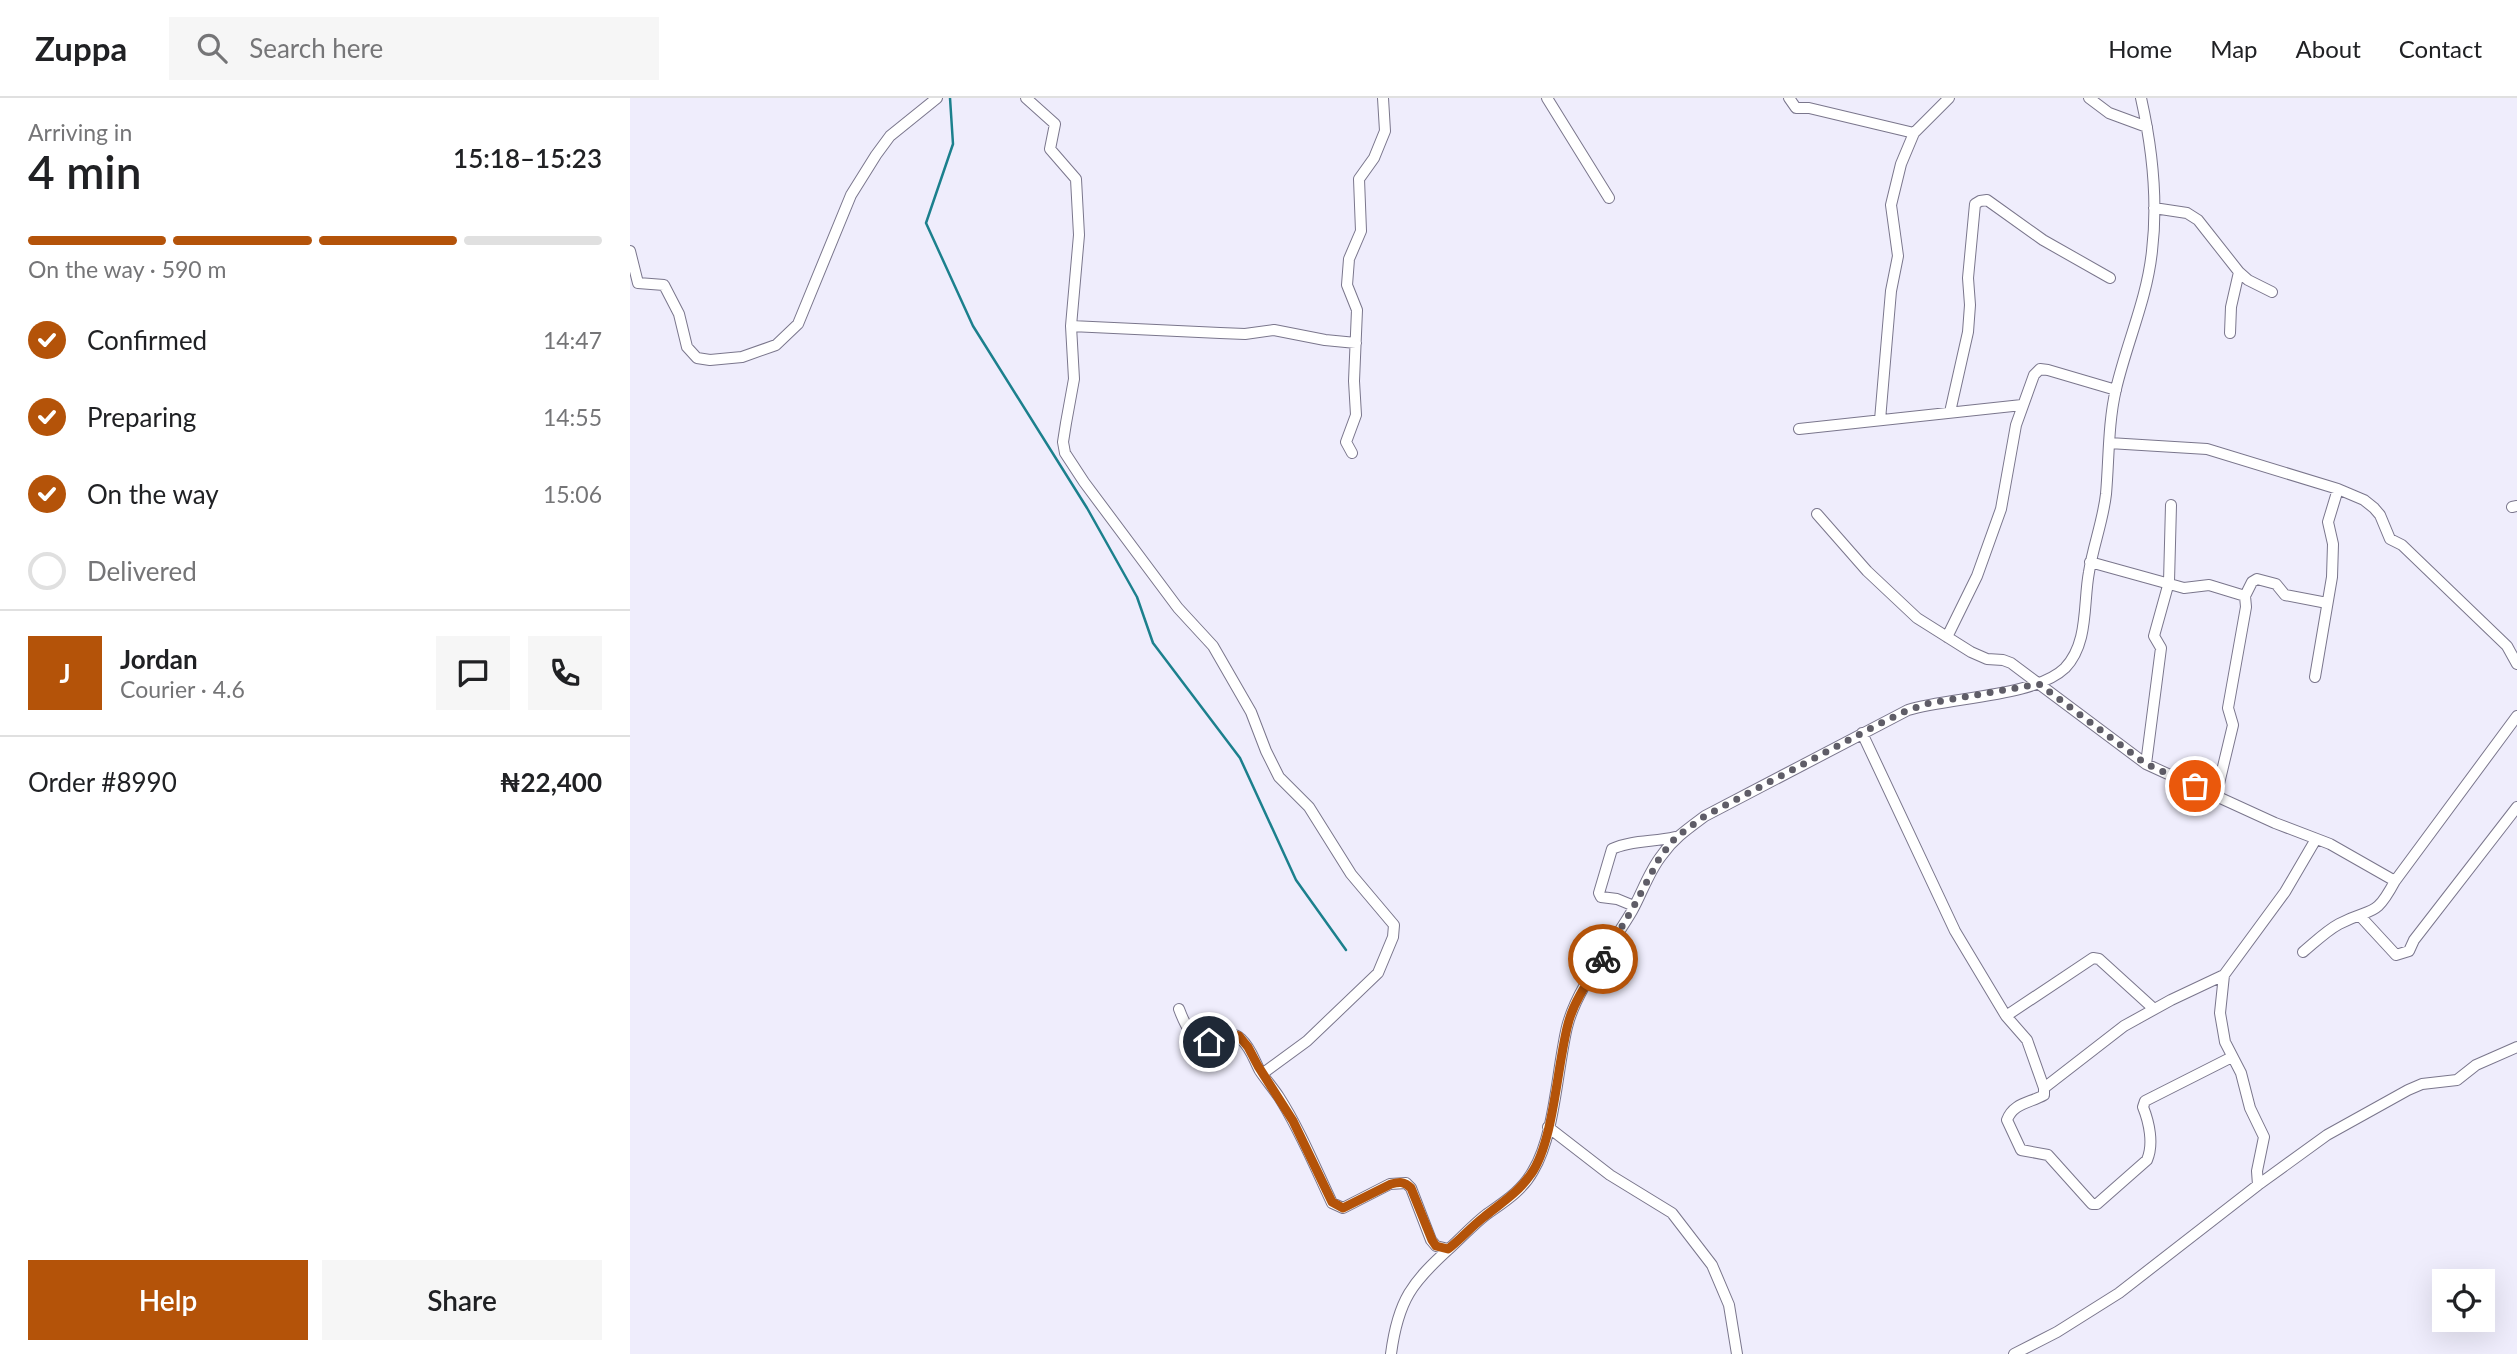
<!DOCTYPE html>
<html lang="en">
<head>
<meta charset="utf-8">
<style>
  :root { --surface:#fff; --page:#f6f6f6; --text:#202124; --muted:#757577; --line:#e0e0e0; --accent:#b45309 }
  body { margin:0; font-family:Lato,sans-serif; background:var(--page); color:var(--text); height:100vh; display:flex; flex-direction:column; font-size:26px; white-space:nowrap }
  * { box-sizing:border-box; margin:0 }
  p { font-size:23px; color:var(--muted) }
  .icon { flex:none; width:38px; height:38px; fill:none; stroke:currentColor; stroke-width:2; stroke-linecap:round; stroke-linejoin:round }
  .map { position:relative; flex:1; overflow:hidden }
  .drawer { display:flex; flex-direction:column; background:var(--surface); width:630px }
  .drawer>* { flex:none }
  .buttons { position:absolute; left:1802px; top:1171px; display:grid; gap:14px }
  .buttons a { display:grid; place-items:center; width:63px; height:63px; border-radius:0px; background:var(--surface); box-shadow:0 7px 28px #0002; font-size:35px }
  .pin { position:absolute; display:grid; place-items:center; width:60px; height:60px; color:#fff; margin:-30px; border:4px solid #fff; border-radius:50%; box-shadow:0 2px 7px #0007 }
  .courier { position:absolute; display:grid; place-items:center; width:70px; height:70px; margin:-35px; border:5px solid #b45309; border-radius:50%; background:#fff; color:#222; box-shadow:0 2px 9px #0007 }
  .head em { font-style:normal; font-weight:600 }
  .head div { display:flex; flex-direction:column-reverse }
  .head { display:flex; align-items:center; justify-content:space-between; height:119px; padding:0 28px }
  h1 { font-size:46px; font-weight:600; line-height:52px }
  .bar { display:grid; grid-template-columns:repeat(4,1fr); gap:10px 7px; align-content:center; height:84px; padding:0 28px }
  .bar i { height:9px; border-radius:5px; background:var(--line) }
  .bar .active { background:var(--accent) }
  .bar p { grid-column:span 4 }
  .line { display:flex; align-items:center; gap:18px; padding:0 28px; border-top:2px solid var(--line) }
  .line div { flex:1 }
  .round { display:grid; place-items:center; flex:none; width:74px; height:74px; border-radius:0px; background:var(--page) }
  ol { padding:0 28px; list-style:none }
  li { display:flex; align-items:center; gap:21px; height:77px }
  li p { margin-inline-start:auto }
  li .icon { padding:7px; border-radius:50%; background:var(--accent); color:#fff; stroke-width:4 }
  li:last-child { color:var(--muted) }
  li i { width:38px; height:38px; border:4px solid var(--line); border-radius:50% }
  .button { display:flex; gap:14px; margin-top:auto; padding:14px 28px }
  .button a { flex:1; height:80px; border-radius:0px; background:var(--accent); color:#fff; font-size:28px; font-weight:600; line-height:80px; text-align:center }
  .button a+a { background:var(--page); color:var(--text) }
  header { display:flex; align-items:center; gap:42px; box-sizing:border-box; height:98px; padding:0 35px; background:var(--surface); border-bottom:2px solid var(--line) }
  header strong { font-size:33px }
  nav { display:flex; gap:38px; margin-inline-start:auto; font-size:24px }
  .search { width:490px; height:63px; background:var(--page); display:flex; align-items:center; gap:18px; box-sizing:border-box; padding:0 24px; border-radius:0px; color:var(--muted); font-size:26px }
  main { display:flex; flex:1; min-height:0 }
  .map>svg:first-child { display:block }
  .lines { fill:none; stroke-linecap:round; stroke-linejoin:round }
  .stream { stroke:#1c808d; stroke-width:2.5 }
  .minor-casing { stroke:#7a768c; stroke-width:12 }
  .minor { stroke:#fff; stroke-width:10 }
  .done { stroke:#5f5d67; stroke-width:7; stroke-dasharray:0 12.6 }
  .route { stroke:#b45309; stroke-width:9 }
</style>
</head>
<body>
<header>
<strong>Zuppa</strong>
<div class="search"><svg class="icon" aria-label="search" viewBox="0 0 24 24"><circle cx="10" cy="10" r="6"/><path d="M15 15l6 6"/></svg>Search here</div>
<nav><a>Home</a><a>Map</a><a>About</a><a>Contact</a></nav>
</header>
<main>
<section class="drawer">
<div class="head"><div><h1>4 min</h1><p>Arriving in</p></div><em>15:18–15:23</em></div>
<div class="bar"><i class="active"></i><i class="active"></i><i class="active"></i><i></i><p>On the way · 590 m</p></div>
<ol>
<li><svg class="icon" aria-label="check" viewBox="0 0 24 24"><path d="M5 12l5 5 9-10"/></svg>Confirmed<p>14:47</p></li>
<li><svg class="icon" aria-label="check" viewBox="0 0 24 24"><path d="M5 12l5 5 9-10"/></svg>Preparing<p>14:55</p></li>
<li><svg class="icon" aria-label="check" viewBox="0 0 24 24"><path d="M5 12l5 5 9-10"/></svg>On the way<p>15:06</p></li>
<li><i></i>Delivered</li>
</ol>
<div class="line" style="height:126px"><b class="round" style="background:var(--accent);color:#fff">J</b><div><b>Jordan</b><p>Courier · 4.6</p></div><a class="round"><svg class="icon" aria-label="chat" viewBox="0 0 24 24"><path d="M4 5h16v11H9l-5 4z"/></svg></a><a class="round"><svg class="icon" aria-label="phone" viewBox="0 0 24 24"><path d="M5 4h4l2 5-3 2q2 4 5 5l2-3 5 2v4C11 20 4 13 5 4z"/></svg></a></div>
<div class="line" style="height:91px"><div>Order #8990</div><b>₦22,400</b></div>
<div class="button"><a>Help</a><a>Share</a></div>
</section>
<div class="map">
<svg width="1887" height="1256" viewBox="0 0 1887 1256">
  <rect width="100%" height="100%" fill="#efedfc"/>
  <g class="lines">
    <!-- stream -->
    <path class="stream" d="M 320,0 L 323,46 L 296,125 L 343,228 L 457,410 L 507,499 L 523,545 L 610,660 L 666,782 L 716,852"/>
    <!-- minor casing -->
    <g class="minor-casing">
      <path id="minor" d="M 396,0 L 425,26 L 420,51 L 446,81 L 449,137 L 441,228 L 444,281 L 436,325 L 433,344 L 435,355 L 454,384 L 548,510 L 583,548 L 621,614 L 636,653 L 649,679 L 679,709 L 721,776 L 764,827 L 763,839 L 748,875 L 677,943 L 632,976
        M 917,0 L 979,100
        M 1159,0 L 1166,10 L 1179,10 L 1284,35
        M 1459,0 L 1479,15 L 1517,29
        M 1524,110 L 1557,115 L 1568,122 L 1609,174 L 1618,182 L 1642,194
        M 0,153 L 8,185 L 34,187 L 49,216 L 57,249 L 67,260 L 80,262 L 112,259 L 146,247 L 168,226 L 221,97 L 246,57 L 260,38 L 307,0
        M 441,228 L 590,235 L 615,236 L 644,232 L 695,242 L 726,245
        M 1600,235 L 1601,209 L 1609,174
        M 1320,314 L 1338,234 L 1340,207 L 1338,180 L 1345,106 L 1350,103 L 1357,102 L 1413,142 L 1480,180
        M 1250,322 L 1261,193 L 1268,158 L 1261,107 L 1271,66 L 1284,35 L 1319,0
        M 1169,331 L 1392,307
        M 1479,345 L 1577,351 L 1708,391 L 1734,402 L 1744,410 L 1750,417 L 1760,441 L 1772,447 L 1877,548 L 1887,566
        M 722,355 L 716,344 L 726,317 L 724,283 L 727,212 L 717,187 L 719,161 L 731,133 L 729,81 L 744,60 L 755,33 L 753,0
        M 1882,409 L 1887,408
        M 1187,416 L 1237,473 L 1287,520 L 1341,554 L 1357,561 L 1373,562 L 1381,565 L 1516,666 L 1645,725 L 1700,746 L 1765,783
        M 1460,464 L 1554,490 L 1579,487 L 1615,498 L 1616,509 L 1598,610 L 1603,627 L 1586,698
        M 1615,498 L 1622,484 L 1627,481 L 1646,486 L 1655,497 L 1697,505
        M 1317,539 L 1347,478 L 1371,411 L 1386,327 L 1404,277 L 1410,271 L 1418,272 L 1486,292
        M 1685,579 L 1702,479 L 1703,446 L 1698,424 L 1708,391
        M 1232,635 L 1325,833 L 1376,918 L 1397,942 L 1414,990 L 1414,997 C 1400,1005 1383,1005 1377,1022 L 1391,1052 L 1418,1057 L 1462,1106 L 1467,1106 L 1517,1062 C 1524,1046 1519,1024 1513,1009 L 1515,1003 L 1602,959
        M 1516,666 L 1531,550 L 1524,538 L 1539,484 L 1541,407
        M 1004,808 L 987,801 L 971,799 L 969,795 L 982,751 C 1001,742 1025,744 1045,739
        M 1730,818 L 1766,857 L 1779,853 L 1784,842 L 1887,709
        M 1673,854 C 1684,845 1696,833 1709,826 C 1743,808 1744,822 1765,783 L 1887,618
        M 549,911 C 574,978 591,921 611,941 C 621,950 624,962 630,973 C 636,982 643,990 649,999 C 670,1032 685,1069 702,1105 L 713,1110 L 760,1086 L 776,1085 L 781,1090 L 801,1142 L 806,1148 L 818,1151
        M 1376,918 L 1463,860 L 1469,861 L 1524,911
        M 1414,990 L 1494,928 L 1541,902 L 1594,877
        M 918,1029 L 980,1077 L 1042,1115 L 1082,1167 L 1099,1207 L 1107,1256
        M 1628,1087 L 1627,1073 L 1634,1039 L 1620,1010 L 1611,975 L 1595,944 L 1590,915 L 1594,877 L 1655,794 L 1686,741
        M 761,1256 C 768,1202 782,1184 821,1149 C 833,1138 844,1126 857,1116 C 874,1104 892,1093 903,1073 C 925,1037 927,971 937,929 C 947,889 981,849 1002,813 C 1012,795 1019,773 1032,757 C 1044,740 1059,730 1075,718 L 1278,612 C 1320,599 1405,599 1435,570 C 1459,545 1453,505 1459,474 C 1463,448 1473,423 1476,396 C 1479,362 1478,325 1486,291 C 1497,244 1517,201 1522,153 C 1528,103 1522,49 1511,0
        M 1384,1256 L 1427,1234 L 1489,1195 L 1628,1087 L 1697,1037 L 1778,992 L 1792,986 L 1827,982 L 1846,967 L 1887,949"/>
    </g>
    <!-- minor -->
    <use href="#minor" class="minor"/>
  </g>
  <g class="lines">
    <!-- done -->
    <path class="done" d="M 973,861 L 1004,808 L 1030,759 L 1046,739 L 1075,718 L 1249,626 L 1278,612 L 1300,605 L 1409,586 L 1516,666 L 1565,688"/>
    <!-- route -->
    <path class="route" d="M 579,944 L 599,936 L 609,938 L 618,949 L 628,968 L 663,1023 L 702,1104 L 713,1110 L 761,1086 C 769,1084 774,1083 781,1090 L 802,1142 L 806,1148 L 818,1151 C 831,1141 841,1129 854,1119 C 871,1105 888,1095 901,1076 C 924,1044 927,967 938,926 C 944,902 960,881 973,861"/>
  </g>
</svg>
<div class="buttons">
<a><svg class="icon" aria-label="locate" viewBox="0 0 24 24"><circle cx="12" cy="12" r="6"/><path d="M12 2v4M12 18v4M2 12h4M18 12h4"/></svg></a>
</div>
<div class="pin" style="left:1565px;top:688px;background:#ea580c"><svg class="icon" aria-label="bag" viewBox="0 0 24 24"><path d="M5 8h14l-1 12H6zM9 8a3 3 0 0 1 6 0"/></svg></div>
<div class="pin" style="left:579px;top:944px;background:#1f2937"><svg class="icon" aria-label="home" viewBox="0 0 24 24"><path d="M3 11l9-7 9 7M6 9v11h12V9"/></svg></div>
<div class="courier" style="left:973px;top:861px"><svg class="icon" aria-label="bike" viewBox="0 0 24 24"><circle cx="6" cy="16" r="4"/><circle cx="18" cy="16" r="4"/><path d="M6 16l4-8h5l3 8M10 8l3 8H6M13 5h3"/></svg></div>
</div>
</main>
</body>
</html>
